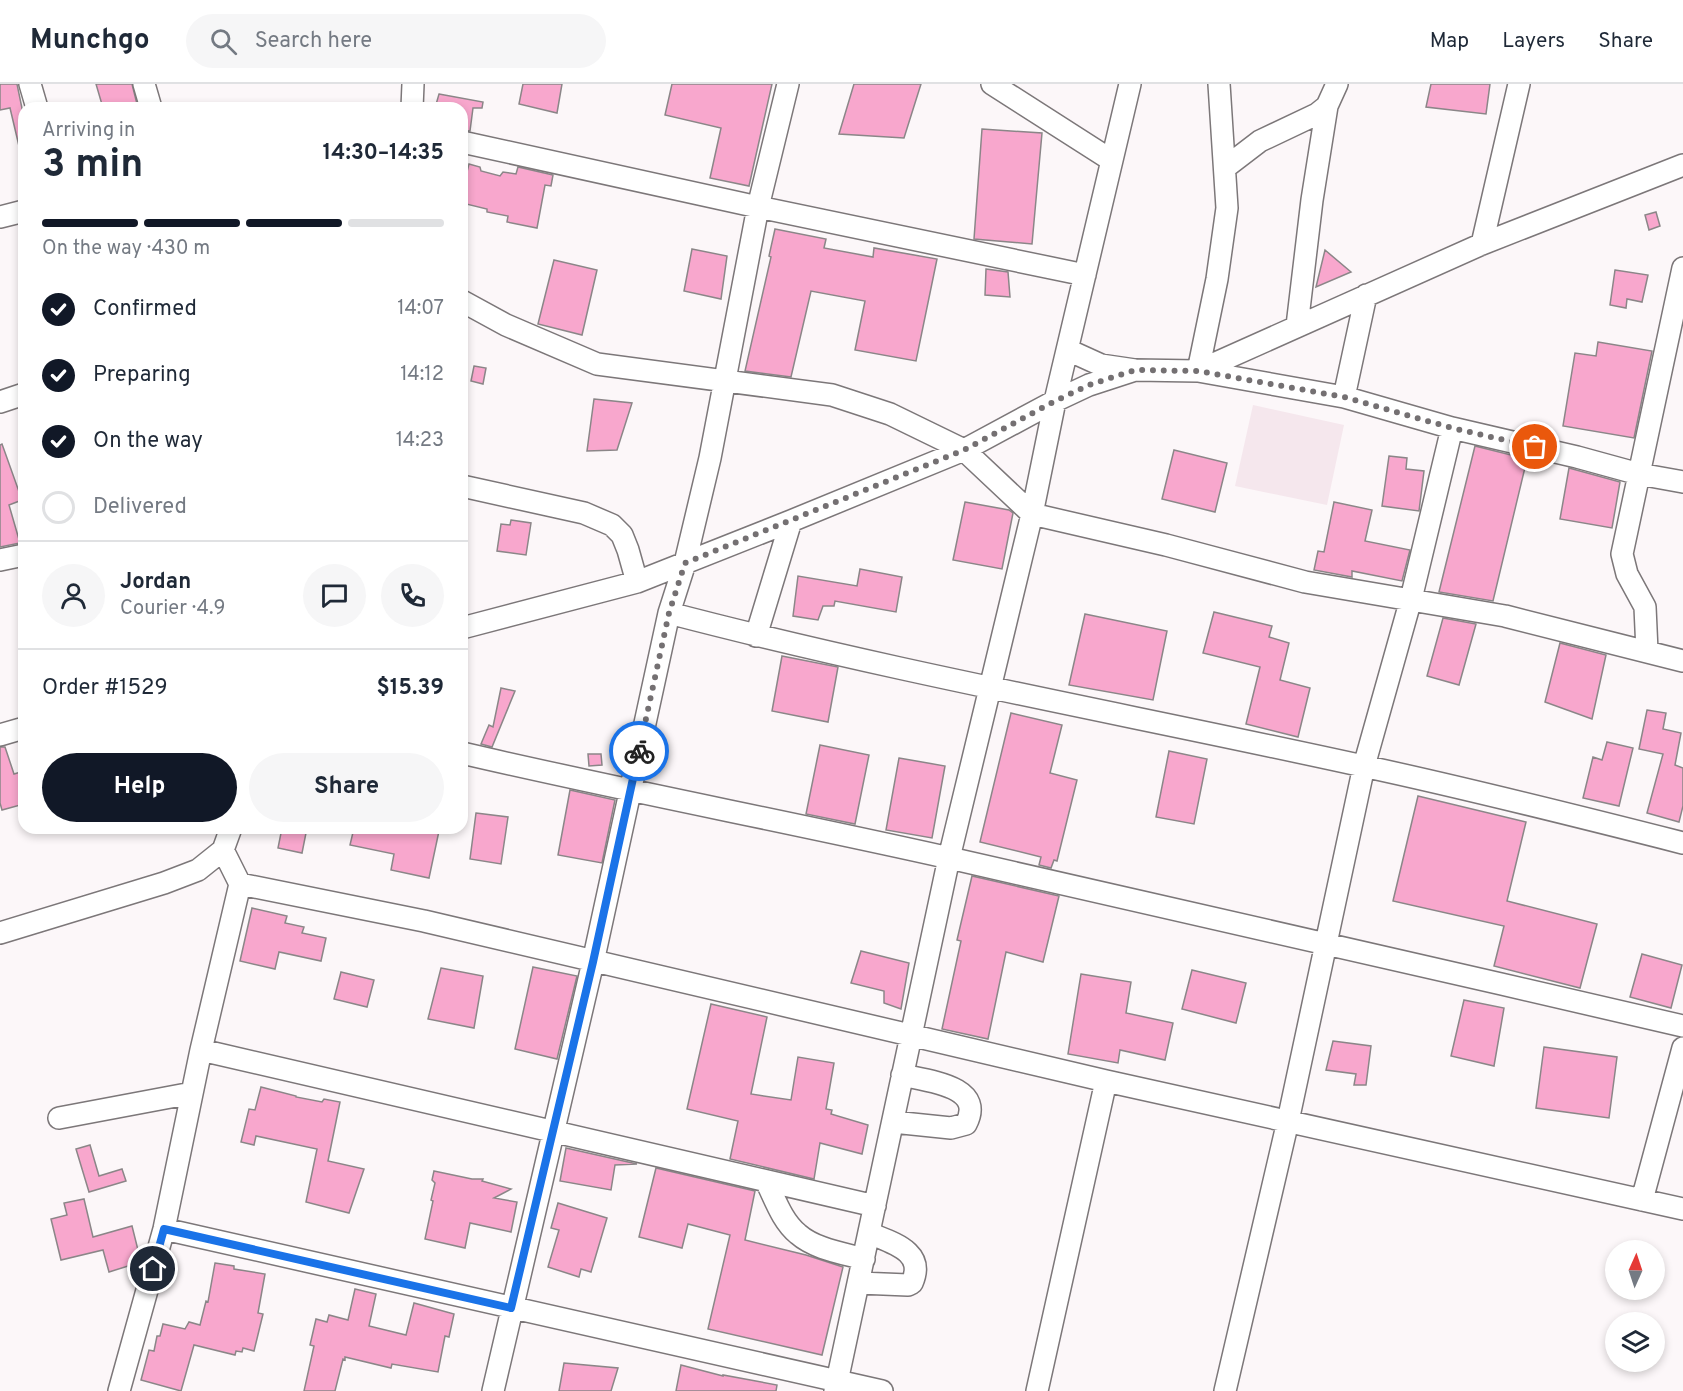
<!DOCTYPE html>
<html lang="en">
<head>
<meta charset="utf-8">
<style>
  :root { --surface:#fff; --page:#f6f6f7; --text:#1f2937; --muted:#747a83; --line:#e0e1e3; --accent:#111827 }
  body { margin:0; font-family:Overpass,sans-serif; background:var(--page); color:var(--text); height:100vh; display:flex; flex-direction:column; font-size:22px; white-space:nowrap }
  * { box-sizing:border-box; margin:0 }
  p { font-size:20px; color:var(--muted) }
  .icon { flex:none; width:33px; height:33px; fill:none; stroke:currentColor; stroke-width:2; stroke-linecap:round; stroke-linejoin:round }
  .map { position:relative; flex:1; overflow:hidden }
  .panel { position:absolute; left:18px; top:18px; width:450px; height:732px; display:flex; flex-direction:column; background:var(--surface); border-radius:18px; box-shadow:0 3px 9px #0003 }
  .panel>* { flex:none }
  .needle { width:39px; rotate:3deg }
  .buttons { position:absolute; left:1605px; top:1156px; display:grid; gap:12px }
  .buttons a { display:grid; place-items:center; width:60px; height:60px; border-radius:50%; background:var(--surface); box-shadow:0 3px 9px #0003; font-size:30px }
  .pin { position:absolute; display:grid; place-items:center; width:51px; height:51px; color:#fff; margin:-26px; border:3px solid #fff; border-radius:50%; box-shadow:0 2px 6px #0007 }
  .courier { position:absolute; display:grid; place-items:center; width:60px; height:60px; margin:-30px; border:4px solid #1a73e8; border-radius:50%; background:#fff; color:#222; box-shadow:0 2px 8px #0007 }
  .overview em { font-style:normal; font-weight:700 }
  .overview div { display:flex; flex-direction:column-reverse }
  .overview { display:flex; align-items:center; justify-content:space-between; height:102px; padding:0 24px }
  h1 { font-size:39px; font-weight:700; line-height:45px }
  .bar { display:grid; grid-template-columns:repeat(4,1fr); gap:9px 6px; align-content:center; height:72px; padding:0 24px }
  .bar i { height:8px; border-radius:4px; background:var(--line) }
  .bar .current { background:var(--accent) }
  .bar p { grid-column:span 4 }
  .line { display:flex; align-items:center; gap:15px; padding:0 24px; border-top:2px solid var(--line) }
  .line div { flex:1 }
  .round { display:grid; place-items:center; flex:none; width:63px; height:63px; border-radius:32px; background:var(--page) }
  ol { padding:0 24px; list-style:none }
  li { display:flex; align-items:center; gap:18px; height:66px }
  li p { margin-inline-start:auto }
  li .icon { padding:6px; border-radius:50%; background:var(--accent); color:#fff; stroke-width:4 }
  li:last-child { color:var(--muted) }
  li i { width:33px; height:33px; border:3px solid var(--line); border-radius:50% }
  .cta { display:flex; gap:12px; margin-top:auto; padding:12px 24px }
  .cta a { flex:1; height:69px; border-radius:36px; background:var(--accent); color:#fff; font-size:24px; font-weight:700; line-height:69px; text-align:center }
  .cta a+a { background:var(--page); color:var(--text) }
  header { display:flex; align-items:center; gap:36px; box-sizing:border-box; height:84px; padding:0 30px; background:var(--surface); border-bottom:2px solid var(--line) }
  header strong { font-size:28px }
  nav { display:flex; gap:33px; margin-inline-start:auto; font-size:21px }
  .search { width:420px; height:54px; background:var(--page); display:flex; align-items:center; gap:15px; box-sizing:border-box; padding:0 21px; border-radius:33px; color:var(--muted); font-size:22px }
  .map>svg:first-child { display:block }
  .built { fill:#f5e7ed }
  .building { fill:#f8a7cd; stroke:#8b8688; stroke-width:1.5 }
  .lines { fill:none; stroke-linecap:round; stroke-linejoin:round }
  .minor-casing { stroke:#7c7779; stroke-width:24 }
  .minor { stroke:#fff; stroke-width:21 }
  .done { stroke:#747072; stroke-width:6; stroke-dasharray:0 10.8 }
  .route { stroke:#1a73e8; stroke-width:8 }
</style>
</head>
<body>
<header>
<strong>Munchgo</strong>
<div class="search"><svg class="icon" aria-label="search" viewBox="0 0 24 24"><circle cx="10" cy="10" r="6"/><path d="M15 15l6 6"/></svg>Search here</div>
<nav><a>Map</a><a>Layers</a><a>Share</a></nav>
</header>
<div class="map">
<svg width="1683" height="1307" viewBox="0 0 1683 1307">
  <rect width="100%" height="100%" fill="#fcf7f9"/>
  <!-- built -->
  <path class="built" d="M 1253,321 L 1344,341 L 1327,421 L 1235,402 Z"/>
  <!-- building -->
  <path class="building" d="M 0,0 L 17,0 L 24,34 L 24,61 L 19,62 L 10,24 L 0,26 Z
    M 96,0 L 132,0 L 138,24 L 103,24 Z
    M 523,0 L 562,0 L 557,29 L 519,20 Z
    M 672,0 L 772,0 L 749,102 L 710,94 L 721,44 L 665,31 Z
    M 854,0 L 921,0 L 904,54 L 839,50 Z
    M 1431,0 L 1490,0 L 1486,30 L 1426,23 Z
    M 439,10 L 483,18 L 482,24 L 473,24 L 470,47 L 462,46 L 462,24 L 435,24 Z
    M 982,45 L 1042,49 L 1032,160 L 974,155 Z
    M 469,80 L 480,83 L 481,87 L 500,92 L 503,88 L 516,90 L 518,83 L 553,91 L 551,102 L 545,101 L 537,144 L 507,138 L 508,132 L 487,128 L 487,125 L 462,119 L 462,107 Z
    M 1656,128 L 1660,142 L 1649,146 L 1645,131 Z
    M 775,145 L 826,155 L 824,164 L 873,173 L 874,164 L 937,175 L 916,277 L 855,266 L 865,217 L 811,207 L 791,293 L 745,287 L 771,173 L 769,172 Z
    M 692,165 L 727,172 L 721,215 L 684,207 Z
    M 1325,166 L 1351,188 L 1316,203 Z
    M 554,176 L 597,186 L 582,251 L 538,240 Z
    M 986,185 L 1008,188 L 1010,213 L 985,211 Z
    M 1615,186 L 1648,191 L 1642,218 L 1627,215 L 1626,224 L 1610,221 Z
    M 1598,258 L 1652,267 L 1634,354 L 1563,342 L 1575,269 L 1596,272 Z
    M 474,282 L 486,284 L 483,300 L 471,297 Z
    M 594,315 L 632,319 L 617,366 L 587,367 Z
    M 2,360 L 22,416 L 9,421 L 20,459 L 0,463 L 0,361 Z
    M 1475,362 L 1527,375 L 1493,517 L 1439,508 Z
    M 1174,366 L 1227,379 L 1215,428 L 1162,415 Z
    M 1389,372 L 1407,374 L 1406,385 L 1424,387 L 1419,427 L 1382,422 Z
    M 1569,384 L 1620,398 L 1612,444 L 1560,435 Z
    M 965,418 L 1009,426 L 1013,429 L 1002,485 L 953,476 Z
    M 1334,418 L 1372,426 L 1365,457 L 1410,466 L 1402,497 L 1352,487 L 1352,493 L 1314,486 L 1318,467 L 1324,468 Z
    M 511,436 L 531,439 L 526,471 L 497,467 L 501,440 L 510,441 Z
    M 860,485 L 902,493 L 896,528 L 835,517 L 834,522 L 823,522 L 818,536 L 793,532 L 798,492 L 857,502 Z
    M 1214,528 L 1272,542 L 1269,553 L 1289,559 L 1280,596 L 1310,604 L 1298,653 L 1246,640 L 1260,583 L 1203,569 Z
    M 1085,530 L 1167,547 L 1153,616 L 1069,601 Z
    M 1443,534 L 1476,540 L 1459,601 L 1427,592 Z
    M 1560,559 L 1606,571 L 1592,635 L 1545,618 Z
    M 782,572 L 838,583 L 828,638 L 772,627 Z
    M 501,604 L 515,607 L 492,663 L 481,660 L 489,641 L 493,643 Z
    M 1647,626 L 1666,629 L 1663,645 L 1681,649 L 1675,681 L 1683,684 L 1683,722 L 1679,738 L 1647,729 L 1663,670 L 1639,665 Z
    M 1011,629 L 1062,641 L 1050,689 L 1077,696 L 1057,777 L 1054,776 L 1051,784 L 1039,781 L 1041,773 L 980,758 Z
    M 1607,658 L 1633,664 L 1619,722 L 1583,714 L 1593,673 L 1602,676 Z
    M 820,661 L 869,671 L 855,740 L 806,730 Z
    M 0,663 L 5,663 L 14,690 L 24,687 L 24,720 L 2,726 L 0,719 Z
    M 1169,667 L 1207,675 L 1194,740 L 1156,733 Z
    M 588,670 L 601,670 L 602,681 L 589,682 Z
    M 899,674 L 945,682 L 932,754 L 886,746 Z
    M 570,706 L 615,716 L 602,779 L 558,771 Z
    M 1418,712 L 1526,738 L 1507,817 L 1597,840 L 1580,904 L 1494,882 L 1504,842 L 1393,817 Z
    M 476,729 L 508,733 L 501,780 L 470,775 Z
    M 282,744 L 307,744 L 302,769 L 278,764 Z
    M 354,744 L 425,744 L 439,747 L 429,794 L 391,786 L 394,770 L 350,761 Z
    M 972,792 L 1059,812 L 1043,878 L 1006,868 L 988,955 L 942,945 L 961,857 L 957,856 Z
    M 252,824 L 287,832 L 285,839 L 304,843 L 302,849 L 326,854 L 321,877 L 279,868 L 275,885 L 240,877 Z
    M 861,867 L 909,879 L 901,925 L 884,919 L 884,907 L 851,899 Z
    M 1642,870 L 1682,881 L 1671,924 L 1630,913 Z
    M 533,883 L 577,892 L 557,975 L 515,965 Z
    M 441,884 L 483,892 L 474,944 L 428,935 Z
    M 1192,886 L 1246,899 L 1236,939 L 1182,925 Z
    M 341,888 L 374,896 L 367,923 L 334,915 Z
    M 1081,890 L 1131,898 L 1126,929 L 1173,939 L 1165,976 L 1120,966 L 1118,979 L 1068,970 Z
    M 1464,916 L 1504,924 L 1494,982 L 1451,972 Z
    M 711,920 L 767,933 L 751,1010 L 791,1016 L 798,973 L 834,979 L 826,1025 L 832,1026 L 831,1030 L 868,1041 L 862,1070 L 820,1059 L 814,1095 L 730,1075 L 738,1037 L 687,1025 Z
    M 1333,957 L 1371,962 L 1366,1001 L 1354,1001 L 1356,990 L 1326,986 Z
    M 1544,963 L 1617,973 L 1609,1034 L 1536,1024 Z
    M 261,1003 L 296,1012 L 296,1013 L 322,1018 L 324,1015 L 340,1018 L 328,1077 L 364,1085 L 349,1129 L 306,1118 L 317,1065 L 256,1052 L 254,1061 L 241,1058 L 249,1025 L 255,1026 Z
    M 90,1061 L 99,1092 L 122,1085 L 126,1097 L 89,1108 L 76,1065 Z
    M 566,1064 L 637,1080 L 615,1081 L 611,1106 L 560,1097 Z
    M 656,1084 L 755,1107 L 745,1156 L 806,1171 L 843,1183 L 822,1271 L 708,1245 L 730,1151 L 688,1140 L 682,1164 L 639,1153 Z
    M 434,1087 L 472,1095 L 483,1095 L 482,1097 L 511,1105 L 494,1114 L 517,1118 L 511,1148 L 470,1139 L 465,1164 L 425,1155 L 433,1117 L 431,1116 L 435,1099 L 432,1096 Z
    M 84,1115 L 93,1153 L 132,1142 L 141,1178 L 109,1188 L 103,1166 L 61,1176 L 51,1135 L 67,1131 L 64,1119 Z
    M 558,1119 L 607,1134 L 591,1188 L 581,1185 L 579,1193 L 548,1183 L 559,1146 L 551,1144 Z
    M 215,1179 L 234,1182 L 234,1185 L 265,1190 L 258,1229 L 263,1230 L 254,1267 L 243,1264 L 242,1268 L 236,1267 L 235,1271 L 194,1261 L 181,1307 L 141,1296 L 149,1266 L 154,1267 L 157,1252 L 160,1252 L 163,1240 L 185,1245 L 189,1238 L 200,1241 L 206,1217 L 208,1218 Z
    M 355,1205 L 376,1210 L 369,1242 L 406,1251 L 414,1219 L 454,1230 L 449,1253 L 445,1252 L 438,1288 L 392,1280 L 391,1284 L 345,1273 L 345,1276 L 343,1275 L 335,1307 L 304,1307 L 314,1262 L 310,1261 L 316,1235 L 327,1238 L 329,1231 L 348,1236 Z
    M 564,1279 L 618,1284 L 611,1307 L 559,1307 Z
    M 681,1281 L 723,1292 L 723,1291 L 777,1301 L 776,1307 L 676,1307 Z"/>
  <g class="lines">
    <!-- minor casing -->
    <g class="minor-casing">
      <path id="minor" d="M 30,0 L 37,24
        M 144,0 L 151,24
        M 992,0 L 1111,76
        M 412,24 L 413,0
        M 462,58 L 758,123 L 1085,191
        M 1226,83 L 1260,57 L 1317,30 L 1327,22 L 1337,0
        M 0,133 L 24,127
        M 1482,160 L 1519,0
        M 462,217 L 506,241 L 597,280 L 832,311 L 890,330 L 964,366 L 1032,430 L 1166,461 L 1305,498 L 1505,532 L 1683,577
        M 1297,242 L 1312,116 L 1327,22
        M 1068,266 L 1101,281 L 1135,286 L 1198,287 L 1344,313 L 1452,344 L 1577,373 L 1639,390 L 1683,398
        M 1198,287 L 1482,160 L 1683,81
        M 1198,287 L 1217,195 L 1227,124 L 1219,0
        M 1344,313 L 1366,211
        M 0,318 L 24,310
        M 462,402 L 584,429 L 612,441 L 622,451 L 628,466 L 637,498
        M 0,476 L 24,471
        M 669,529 C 898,589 1131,631 1363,682 C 1470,705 1577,732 1683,759
        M 462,544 L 637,498 L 791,437 L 964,366 L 1055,317 L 1089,301 L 1135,286
        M 756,552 L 791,437
        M 1647,567 L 1645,523 L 1627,490 L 1622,470 L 1683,184
        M 0,651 L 24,644
        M 462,669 C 625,707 790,738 954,775 C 1197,829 1440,886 1683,942
        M 240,800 L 424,837 L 1106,997 L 1683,1125
        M 0,849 L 164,799 L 198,786 L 223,766
        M 201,966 L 875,1122
        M 59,1034 L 192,1009
        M 893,1038 L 951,1044 L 966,1040 C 986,1002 928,997 902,991
        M 766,1097 C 775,1115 782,1137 798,1150 C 815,1165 842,1169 864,1175
        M 1642,1116 L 1683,964
        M 164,1145 L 882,1307
        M 859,1199 L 908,1201 L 912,1199 C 926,1167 892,1159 869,1149
        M 119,1307 L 164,1145 L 201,966 L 240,800 L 223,766 L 231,744
        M 493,1307 L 593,878 L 669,529 L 685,479 L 710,374 L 758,123 L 788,0
        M 835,1307 L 949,774 L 1032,430 L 1055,317 L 1130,0
        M 1037,1307 L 1106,997
        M 1225,1307 L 1288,1037 L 1364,682 L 1411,515 L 1452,344"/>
    </g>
    <!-- minor -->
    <use href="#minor" class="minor"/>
  </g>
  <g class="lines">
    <!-- done -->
    <path class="done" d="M 639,667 L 669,529 L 685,479 L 964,366 L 1055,317 L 1089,301 L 1135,286 L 1198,287 L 1344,313 L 1452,344 L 1535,363"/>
    <!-- route -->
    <path class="route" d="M 153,1185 L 164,1145 L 511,1224 L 593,878 L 639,667"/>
  </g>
</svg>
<div class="buttons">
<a><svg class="needle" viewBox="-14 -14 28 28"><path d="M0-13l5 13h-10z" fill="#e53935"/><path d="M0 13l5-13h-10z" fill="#747a83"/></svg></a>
<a><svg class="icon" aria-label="layers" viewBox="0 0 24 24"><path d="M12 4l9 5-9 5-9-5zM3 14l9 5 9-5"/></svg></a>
</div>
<div class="pin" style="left:1535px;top:363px;background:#ea580c"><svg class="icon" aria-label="bag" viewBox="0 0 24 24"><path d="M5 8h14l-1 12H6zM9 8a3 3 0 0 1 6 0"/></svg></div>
<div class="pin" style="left:153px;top:1185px;background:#1f2937"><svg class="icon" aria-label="home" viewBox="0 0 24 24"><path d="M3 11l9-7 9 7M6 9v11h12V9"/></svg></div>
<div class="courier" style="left:639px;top:667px"><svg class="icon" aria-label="bike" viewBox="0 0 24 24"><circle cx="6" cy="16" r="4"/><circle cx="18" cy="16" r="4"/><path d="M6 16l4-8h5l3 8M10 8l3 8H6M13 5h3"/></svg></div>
<section class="panel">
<div class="overview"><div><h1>3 min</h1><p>Arriving in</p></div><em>14:30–14:35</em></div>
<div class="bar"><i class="current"></i><i class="current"></i><i class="current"></i><i></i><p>On the way · 430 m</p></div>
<ol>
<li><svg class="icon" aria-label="check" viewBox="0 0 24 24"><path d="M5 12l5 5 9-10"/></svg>Confirmed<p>14:07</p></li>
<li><svg class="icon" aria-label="check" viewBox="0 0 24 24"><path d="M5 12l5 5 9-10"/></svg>Preparing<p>14:12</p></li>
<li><svg class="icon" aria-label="check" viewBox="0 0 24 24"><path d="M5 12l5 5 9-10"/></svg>On the way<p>14:23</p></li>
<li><i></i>Delivered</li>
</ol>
<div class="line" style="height:108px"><a class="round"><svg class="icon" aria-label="person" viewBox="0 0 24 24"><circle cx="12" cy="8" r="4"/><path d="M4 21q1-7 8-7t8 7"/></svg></a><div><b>Jordan</b><p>Courier · 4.9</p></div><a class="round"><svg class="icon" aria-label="chat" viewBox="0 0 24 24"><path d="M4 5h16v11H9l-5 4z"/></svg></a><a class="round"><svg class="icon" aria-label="phone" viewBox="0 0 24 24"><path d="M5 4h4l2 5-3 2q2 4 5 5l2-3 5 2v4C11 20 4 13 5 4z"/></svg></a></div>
<div class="line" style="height:78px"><div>Order #1529</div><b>$15.39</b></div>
<div class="cta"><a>Help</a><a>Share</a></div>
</section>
</div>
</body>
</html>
